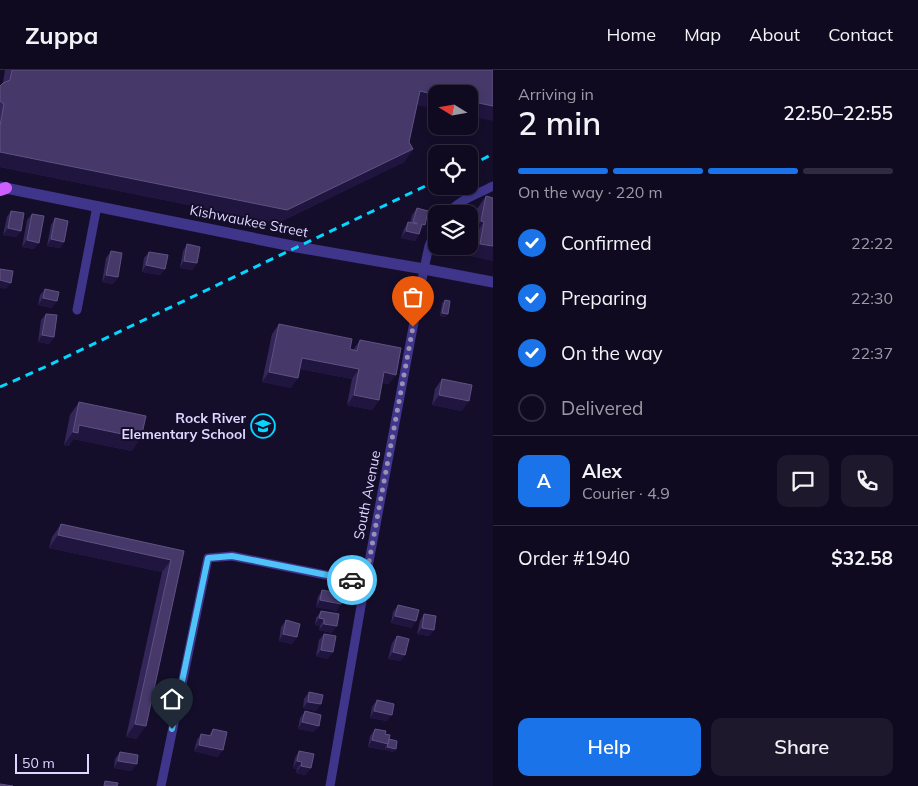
<!DOCTYPE html>
<html lang="en">
<head>
<meta charset="utf-8">
<style>
  :root { --surface:#100a20; --page:#1e182d; --text:#f1f3f6; --muted:#9c9aa5; --line:#302b3e; --accent:#1a73e8 }
  body { margin:0; font-family:Mulish,sans-serif; background:var(--page); color:var(--text); height:100vh; display:flex; flex-direction:column; font-size:19px; white-space:nowrap }
  * { box-sizing:border-box; margin:0 }
  p { font-size:16px; color:var(--muted) }
  .icon { flex:none; width:28px; height:28px; fill:none; stroke:currentColor; stroke-width:2; stroke-linecap:round; stroke-linejoin:round }
  .map { position:relative; flex:1; overflow:hidden }
  .panel { display:flex; flex-direction:column; background:var(--surface); width:425px }
  .panel>* { flex:none }
  .needle { width:32px; rotate:281deg }
  .fabs { position:absolute; left:428px; top:15px; display:grid; gap:10px }
  .fabs a { display:grid; place-items:center; width:50px; height:50px; border-radius:10px; background:var(--surface); box-shadow:0 2px 8px #0003,0 0 0 1px var(--line); font-size:25px }
  .scale { position:absolute; left:15px; bottom:12px; width:74px; box-sizing:border-box; padding-left:5px; border:2px solid #ded7ff; border-top:0; font-size:14px; line-height:18px; white-space:nowrap; color:#ded7ff; -webkit-text-stroke:4px #150e2a; paint-order:stroke }
  .pin { position:absolute; display:grid; place-items:center; width:42px; height:42px; color:#fff; margin:-51px -21px; border-radius:50% 50% 50% 0; rotate:-45deg; box-shadow:0 0 5px #0007 }
  .pin .icon { rotate:45deg }
  .courier { position:absolute; display:grid; place-items:center; width:50px; height:50px; margin:-25px; border:4px solid #4fc3f7; border-radius:50%; background:#fff; color:#222; box-shadow:0 1px 6px #0007 }
  .head em { font-style:normal; font-weight:600 }
  .head div { display:flex; flex-direction:column-reverse }
  .head { display:flex; align-items:center; justify-content:space-between; height:85px; padding:0 25px }
  h1 { font-size:32px; font-weight:600; line-height:38px }
  .bar { display:grid; grid-template-columns:repeat(4,1fr); gap:8px 5px; align-content:center; height:60px; padding:0 25px }
  .bar i { height:6px; border-radius:4px; background:var(--line) }
  .bar .on { background:var(--accent) }
  .bar p { grid-column:span 4 }
  .line { display:flex; align-items:center; gap:12px; padding:0 25px; border-top:1px solid var(--line) }
  .line div { flex:1 }
  .round { display:grid; place-items:center; flex:none; width:52px; height:52px; border-radius:10px; background:var(--page) }
  ol { padding:0 25px; list-style:none }
  li { display:flex; align-items:center; gap:15px; height:55px }
  li p { margin-inline-start:auto }
  li .icon { padding:5px; border-radius:50%; background:var(--accent); color:#fff; stroke-width:4 }
  li:last-child { color:var(--muted) }
  li i { width:28px; height:28px; border:2px solid var(--line); border-radius:50% }
  .action { display:flex; gap:10px; margin-top:auto; padding:10px 25px }
  .action a { flex:1; height:58px; border-radius:10px; background:var(--accent); color:#fff; font-size:20px; font-weight:600; line-height:58px; text-align:center }
  .action a+a { background:var(--page); color:var(--text) }
  header { display:flex; align-items:center; gap:30px; box-sizing:border-box; height:70px; padding:0 25px; background:var(--surface); border-bottom:1px solid var(--line) }
  header strong { font-size:24px }
  nav { display:flex; gap:28px; margin-inline-start:auto; font-size:18px }
  main { display:flex; flex:1; min-height:0 }
  .map>svg:first-child { display:block }
  .lines { fill:none; stroke-linecap:round; stroke-linejoin:round }
  .minor { stroke:#3f368c; stroke-width:9 }
  .tertiary { stroke:#3f368c; stroke-width:11 }
  .primary { stroke:#cd5eff; stroke-width:12 }
  .rail { stroke:#03d6ff; stroke-width:3; stroke-dasharray:8 6; stroke-linecap:butt }
  .wall { fill:#342659 }
  .shaded-wall { fill:#20153e }
  .building { fill:#46396a; stroke:#5e5282 }
  .done { stroke:#9891b4; stroke-width:5; stroke-dasharray:0 9 }
  .route { stroke:#4fc3f7; stroke-width:6 }
  .labels { text-anchor:middle; dominant-baseline:central; stroke-width:4; stroke-linejoin:round; paint-order:stroke }
  .street-label { font-size:14px; fill:#ded7ff; stroke:#150e2a }
  .poi-label { font-size:14px; font-weight:bold; fill:#ded7ff; stroke:#150e2a; text-anchor:end }
</style>
</head>
<body>
<header>
<strong>Zuppa</strong>
<nav><a>Home</a><a>Map</a><a>About</a><a>Contact</a></nav>
</header>
<main>
<div class="map">
<svg width="493" height="716" viewBox="0 0 493 716">
  <rect width="100%" height="100%" fill="#150e2a"/>
  <g class="lines">
    <!-- minor -->
    <path class="minor" d="M 448,144 C 458,130 478,124 493,116
      M 77,240 L 97,136
      M 161,716 L 208,488 L 232,486 L 365,513
      M 330,716 L 365,513 L 424,199 L 429,176 L 436,160"/>
    <!-- tertiary -->
    <path class="tertiary" d="M 0,117 L 297,177 L 424,199 L 493,212"/>
    <!-- primary -->
    <path class="primary" d="M 0,120 L 6,118"/>
    <!-- rail -->
    <path class="rail" d="M 469,96 L 493,84
      M 0,317 L 45,297 L 436,111"/>
  </g>
  <!-- wall -->
  <path class="wall" d="M 5,0 L 493,0 L 417,35 L 409,72 L 413,79 L 404,92 L 278,153 L 0,97 L 0,16 L 3,13 Z
    M 486,126 L 493,128 L 493,191 L 471,186 L 475,165 L 472,164 L 477,139 Z
    M 417,138 L 420,162 L 415,171 L 401,168 L 404,159 L 408,152 L 410,152 L 412,145 Z
    M 11,141 L 21,161 L 16,167 L 3,165 L 7,147 Z
    M 32,144 L 34,179 L 22,177 L 27,150 Z
    M 55,148 L 64,172 L 60,178 L 47,176 L 51,155 Z
    M 187,174 L 197,193 L 192,200 L 180,198 L 183,181 Z
    M 111,181 L 118,207 L 113,214 L 102,212 L 106,188 Z
    M 149,182 L 165,199 L 160,205 L 142,202 L 144,188 Z
    M 45,219 L 52,238 L 38,235 L 40,225 Z
    M 445,230 L 448,244 L 445,247 L 440,246 L 442,233 Z
    M 46,244 L 54,267 L 49,274 L 38,272 L 41,250 Z
    M 279,254 L 353,280 L 360,270 L 389,314 L 382,313 L 379,330 L 372,340 L 347,335 L 352,309 L 300,299 L 291,318 L 262,312 L 272,264 Z
    M 442,309 L 462,341 L 432,335 L 435,319 Z
    M 79,332 L 132,381 L 73,369 L 69,376 L 64,375 L 70,345 Z
    M 61,454 L 184,481 L 137,669 L 126,667 L 162,502 L 49,478 L 52,467 Z
    M 322,520 L 337,541 L 316,537 L 318,527 Z
    M 398,535 L 412,558 L 391,553 L 393,542 Z
    M 321,541 L 332,563 L 319,560 L 320,556 L 315,555 L 316,548 Z
    M 424,544 L 434,560 L 429,566 L 417,564 L 420,551 Z
    M 286,550 L 297,567 L 292,574 L 279,571 L 281,557 Z
    M 324,564 L 328,589 L 316,586 L 319,570 Z
    M 397,566 L 401,591 L 388,589 L 392,573 Z
    M 309,622 L 316,641 L 303,638 L 304,629 Z
    M 377,630 L 387,651 L 370,648 L 372,637 Z
    M 305,641 L 314,662 L 298,659 L 300,648 Z
    M 213,659 L 218,687 L 194,681 L 197,670 L 201,664 L 209,665 Z
    M 375,659 L 385,664 L 389,669 L 394,682 L 385,680 L 385,678 L 383,680 L 368,677 L 370,666 Z
    M 299,681 L 306,705 L 296,703 L 297,699 L 293,698 L 295,688 Z
    M 120,682 L 132,701 L 114,698 L 115,689 Z"/>
  <!-- shaded-wall -->
  <path class="shaded-wall" d="M 420,21 L 436,25 L 436,39 L 411,34 Z
    M 469,31 L 493,36 L 493,51 L 469,46 Z
    M 413,79 L 404,92 L 278,153 L 0,97 L 0,82 Z
    M 481,151 L 484,152 L 475,165 L 472,164 Z
    M 422,154 L 425,155 L 420,162 Z
    M 8,158 L 21,161 L 16,167 L 3,165 Z
    M 406,161 L 419,164 L 415,171 L 401,168 Z
    M 51,169 L 64,172 L 60,178 L 47,176 Z
    M 27,170 L 39,173 L 34,179 L 22,177 Z
    M 480,174 L 493,176 L 493,191 L 471,186 Z
    M 184,191 L 197,193 L 192,200 L 180,198 Z
    M 146,195 L 165,199 L 160,205 L 142,202 Z
    M 106,205 L 118,207 L 113,214 L 102,212 Z
    M 0,210 L 11,213 L 6,219 L 0,218 Z
    M 43,228 L 57,231 L 52,238 L 38,235 Z
    M 442,243 L 448,244 L 445,247 L 440,246 Z
    M 42,265 L 54,267 L 49,274 L 38,272 Z
    M 302,288 L 359,299 L 352,309 L 295,298 Z
    M 269,302 L 298,308 L 291,318 L 262,312 Z
    M 384,302 L 396,305 L 389,314 L 378,312 Z
    M 354,325 L 379,330 L 372,340 L 347,335 Z
    M 439,325 L 469,331 L 462,341 L 432,335 Z
    M 79,355 L 141,368 L 132,381 L 73,369 L 69,376 L 64,375 L 73,362 Z
    M 58,465 L 171,490 L 162,502 L 49,478 Z
    M 320,530 L 341,534 L 337,541 L 316,537 Z
    M 395,546 L 416,551 L 412,558 L 391,553 Z
    M 319,548 L 324,549 L 320,556 L 315,555 Z
    M 324,554 L 337,556 L 332,563 L 319,560 Z
    M 422,558 L 434,560 L 429,566 L 417,564 Z
    M 283,564 L 297,567 L 292,574 L 279,571 Z
    M 321,580 L 333,582 L 328,589 L 316,586 Z
    M 393,582 L 405,585 L 401,591 L 388,589 Z
    M 308,632 L 321,634 L 316,641 L 303,638 Z
    M 374,641 L 392,645 L 387,651 L 370,648 Z
    M 302,652 L 319,656 L 314,662 L 298,659 Z
    M 135,654 L 146,656 L 137,669 L 126,667 Z
    M 372,670 L 388,674 L 383,680 L 368,677 Z
    M 199,675 L 223,680 L 218,687 L 194,681 Z
    M 387,677 L 396,679 L 394,682 L 385,680 Z
    M 118,691 L 137,694 L 132,701 L 114,698 Z
    M 297,691 L 302,692 L 297,699 L 293,698 Z
    M 301,696 L 311,698 L 306,705 L 296,703 Z"/>
  <!-- building -->
  <path class="building" d="M 12,0 L 493,0 L 493,36 L 469,31 L 469,24 L 436,24 L 436,25 L 420,21 L 409,72 L 413,79 L 287,140 L 0,82 L 0,56 L 4,34 L 0,31 L 0,16 L 3,13 L 10,10 Z
    M 486,126 L 493,128 L 493,176 L 480,174 L 484,152 L 481,151 Z
    M 417,138 L 428,141 L 425,155 L 422,154 L 419,164 L 406,161 L 408,152 L 417,154 L 417,153 L 413,152 Z
    M 11,141 L 24,143 L 21,161 L 8,158 Z
    M 32,144 L 44,146 L 39,173 L 27,170 Z
    M 55,148 L 68,151 L 64,172 L 51,169 Z
    M 187,174 L 200,177 L 197,193 L 184,191 Z
    M 111,181 L 122,183 L 118,207 L 106,205 Z
    M 149,182 L 168,185 L 165,199 L 146,195 Z
    M 0,199 L 13,201 L 11,213 L 0,210 Z
    M 45,219 L 59,222 L 57,231 L 43,228 Z
    M 445,230 L 450,231 L 448,244 L 442,243 Z
    M 46,244 L 57,245 L 54,267 L 42,265 Z
    M 279,254 L 352,269 L 350,279 L 357,281 L 360,270 L 401,278 L 396,305 L 384,302 L 379,330 L 354,325 L 359,299 L 302,288 L 298,308 L 269,302 Z
    M 442,309 L 472,315 L 469,331 L 439,325 Z
    M 79,332 L 146,346 L 141,368 L 79,355 L 78,363 L 73,362 Z
    M 61,454 L 184,481 L 146,656 L 135,654 L 171,490 L 58,465 Z
    M 322,520 L 343,524 L 341,534 L 320,530 Z
    M 398,535 L 419,540 L 416,551 L 395,546 Z
    M 321,541 L 339,544 L 337,556 L 324,554 L 324,549 L 319,548 Z
    M 424,544 L 436,546 L 434,560 L 422,558 Z
    M 286,550 L 300,554 L 297,567 L 283,564 Z
    M 324,564 L 336,566 L 333,582 L 321,580 Z
    M 397,566 L 409,569 L 405,585 L 393,582 Z
    M 309,622 L 323,625 L 321,634 L 308,632 Z
    M 377,630 L 394,634 L 392,645 L 374,641 Z
    M 305,641 L 321,645 L 319,656 L 302,652 Z
    M 213,659 L 227,662 L 223,680 L 199,675 L 201,664 L 211,666 Z
    M 375,659 L 386,661 L 385,664 L 390,665 L 388,674 L 372,670 Z
    M 389,669 L 397,671 L 396,679 L 387,677 Z
    M 299,681 L 314,684 L 311,698 L 301,696 L 302,692 L 297,691 Z
    M 120,682 L 138,685 L 137,694 L 118,691 Z
    M 105,711 L 118,713 L 117,716 L 104,716 Z
    M 0,714 L 13,716 L 0,716 Z"/>
  <g class="lines">
    <!-- done -->
    <path class="done" d="M 352,510 L 365,513 L 413,257"/>
    <!-- route -->
    <path class="route" d="M 172,659 L 208,488 L 232,486 L 352,510"/>
  </g>
  <!-- icons -->
  <defs>
    <g id="school-ring" transform="scale(1.25)"><circle r="9.5" fill="#150e2a" stroke="#03d6ff" stroke-width="1.5"/><path d="M0-5L7-2L0 1L-7-2ZM-4 1L0 2.5L4 1V4Q0 6-4 4Z" fill="#03d6ff"/></g>
  </defs>
  <g fill-rule="evenodd">
    <use href="#school-ring" x="263" y="356"/>
  </g>
  <g class="labels">
    <!-- street labels -->
    <g class="street-label">
      <text transform="translate(249 151) rotate(11)">Kishwaukee Street</text>
      <text transform="translate(367 425) rotate(-79)">South Avenue</text>
    </g>
    <!-- poi labels -->
    <g class="poi-label">
      <text x="246" y="348">Rock River<tspan x="246" dy="16">Elementary School</tspan></text>
    </g>
  </g>
</svg>
<div class="fabs">
<a><svg class="needle" viewBox="-14 -14 28 28"><path d="M0-13l5 13h-10z" fill="#e53935"/><path d="M0 13l5-13h-10z" fill="#9c9aa5"/></svg></a>
<a><svg class="icon" aria-label="locate" viewBox="0 0 24 24"><circle cx="12" cy="12" r="6"/><path d="M12 2v4M12 18v4M2 12h4M18 12h4"/></svg></a>
<a><svg class="icon" aria-label="layers" viewBox="0 0 24 24"><path d="M12 4l9 5-9 5-9-5zM3 14l9 5 9-5"/></svg></a>
</div>
<div class="scale">50 m</div>
<div class="pin" style="left:413px;top:257px;background:#ea580c"><svg class="icon" aria-label="bag" viewBox="0 0 24 24"><path d="M5 8h14l-1 12H6zM9 8a3 3 0 0 1 6 0"/></svg></div>
<div class="pin" style="left:172px;top:659px;background:#1f2937"><svg class="icon" aria-label="home" viewBox="0 0 24 24"><path d="M3 11l9-7 9 7M6 9v11h12V9"/></svg></div>
<div class="courier" style="left:352px;top:510px"><svg class="icon" aria-label="car" viewBox="0 0 24 24"><path d="M5 17H2v-5l4-1 3-4h7l3 4 3 1v5h-3M9 17h6M6 11h13"/><circle cx="7" cy="17" r="2"/><circle cx="17" cy="17" r="2"/></svg></div>
</div>
<section class="panel">
<div class="head"><div><h1>2 min</h1><p>Arriving in</p></div><em>22:50–22:55</em></div>
<div class="bar"><i class="on"></i><i class="on"></i><i class="on"></i><i></i><p>On the way · 220 m</p></div>
<ol>
<li><svg class="icon" aria-label="check" viewBox="0 0 24 24"><path d="M5 12l5 5 9-10"/></svg>Confirmed<p>22:22</p></li>
<li><svg class="icon" aria-label="check" viewBox="0 0 24 24"><path d="M5 12l5 5 9-10"/></svg>Preparing<p>22:30</p></li>
<li><svg class="icon" aria-label="check" viewBox="0 0 24 24"><path d="M5 12l5 5 9-10"/></svg>On the way<p>22:37</p></li>
<li><i></i>Delivered</li>
</ol>
<div class="line" style="height:90px"><b class="round" style="background:var(--accent);color:#fff">A</b><div><b>Alex</b><p>Courier · 4.9</p></div><a class="round"><svg class="icon" aria-label="chat" viewBox="0 0 24 24"><path d="M4 5h16v11H9l-5 4z"/></svg></a><a class="round"><svg class="icon" aria-label="phone" viewBox="0 0 24 24"><path d="M5 4h4l2 5-3 2q2 4 5 5l2-3 5 2v4C11 20 4 13 5 4z"/></svg></a></div>
<div class="line" style="height:65px"><div>Order #1940</div><b>$32.58</b></div>
<div class="action"><a>Help</a><a>Share</a></div>
</section>
</main>
</body>
</html>
